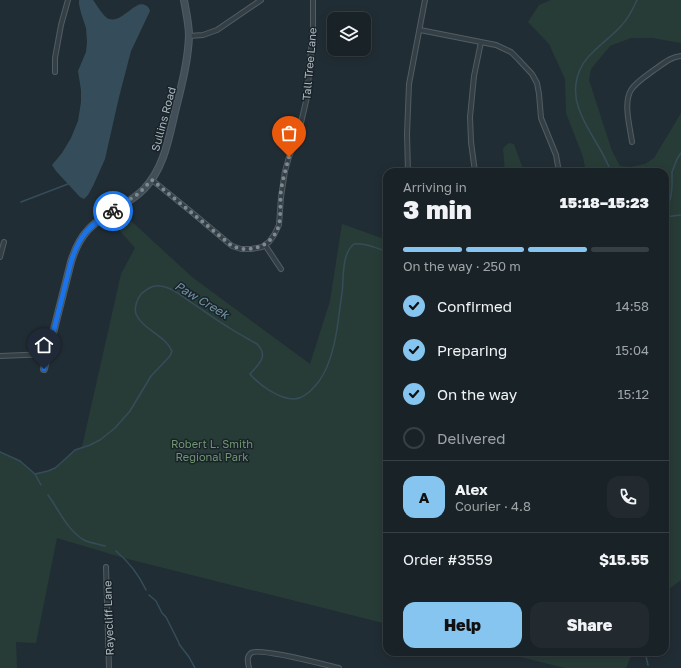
<!DOCTYPE html>
<html lang="en">
<head>
<meta charset="utf-8">
<style>
  :root { --surface:#192227; --page:#222a2f; --text:#f1f3f6; --muted:#9fa4a7; --line:#373f44; --accent:#86c5ef }
  body { margin:0; font-family:"Golos Text",sans-serif; background:var(--page); color:var(--text); height:100vh; display:flex; flex-direction:column; font-size:15px; white-space:nowrap }
  * { box-sizing:border-box; margin:0 }
  p { font-size:13px; color:var(--muted) }
  .icon { flex:none; width:22px; height:22px; fill:none; stroke:currentColor; stroke-width:2; stroke-linecap:round; stroke-linejoin:round }
  .map { position:relative; flex:1; overflow:hidden }
  .details { position:absolute; left:383px; top:168px; width:286px; height:488px; display:flex; flex-direction:column; background:var(--surface); border-radius:12px; box-shadow:0 2px 10px #0003,0 0 0 1px var(--line) }
  .details>* { flex:none }
  .controls { position:absolute; left:327px; top:12px; display:grid; gap:8px }
  .controls a { display:grid; place-items:center; width:44px; height:44px; border-radius:8px; background:var(--surface); box-shadow:0 2px 10px #0003,0 0 0 1px var(--line); font-size:20px }
  .pin { position:absolute; display:grid; place-items:center; width:34px; height:34px; color:#fff; margin:-41px -17px; border-radius:50% 50% 50% 0; rotate:-45deg; box-shadow:0 0 4px #0007 }
  .pin .icon { rotate:45deg }
  .courier { position:absolute; display:grid; place-items:center; width:40px; height:40px; margin:-20px; border:3px solid #1a73e8; border-radius:50%; background:#fff; color:#222; box-shadow:0 1px 5px #0007 }
  .headline em { font-style:normal; font-weight:800 }
  .headline div { display:flex; flex-direction:column-reverse }
  .headline { display:flex; align-items:center; justify-content:space-between; height:68px; padding:0 20px }
  h1 { font-size:26px; font-weight:800; line-height:30px }
  .bar { display:grid; grid-template-columns:repeat(4,1fr); gap:6px 4px; align-content:center; height:48px; padding:0 20px }
  .bar i { height:5px; border-radius:3px; background:var(--line) }
  .bar .selected { background:var(--accent) }
  .bar p { grid-column:span 4 }
  .line { display:flex; align-items:center; gap:10px; padding:0 20px; border-top:1px solid var(--line) }
  .line div { flex:1 }
  .round { display:grid; place-items:center; flex:none; width:42px; height:42px; border-radius:12px; background:var(--page) }
  ol { padding:0 20px; list-style:none }
  li { display:flex; align-items:center; gap:12px; height:44px }
  li p { margin-inline-start:auto }
  li .icon { padding:4px; border-radius:50%; background:var(--accent); color:#111; stroke-width:4 }
  li:last-child { color:var(--muted) }
  li i { width:22px; height:22px; border:2px solid var(--line); border-radius:50% }
  .action { display:flex; gap:8px; margin-top:auto; padding:8px 20px }
  .action a { flex:1; height:46px; border-radius:12px; background:var(--accent); color:#111; font-size:16px; font-weight:800; line-height:46px; text-align:center }
  .action a+a { background:var(--page); color:var(--text) }
  .map>svg:first-child { display:block }
  .green { fill:#283c37 }
  .water { fill:#354d5a }
  .lines { fill:none; stroke-linecap:round; stroke-linejoin:round }
  .stream { stroke:#354d5a; stroke-width:1.5 }
  .street-casing { stroke:#515c63; stroke-width:6 }
  .secondary-casing { stroke:#515c63; stroke-width:8 }
  .street { stroke:#343f45; stroke-width:4 }
  .secondary { stroke:#424f58; stroke-width:6 }
  .done { stroke:#7d8990; stroke-width:4; stroke-dasharray:0 7.2 }
  .route { stroke:#1a73e8; stroke-width:5 }
  .labels { text-anchor:middle; dominant-baseline:central; stroke-width:3; stroke-linejoin:round; paint-order:stroke }
  .street-label { font-size:11px; fill:#aebac2; stroke:#192329 }
  .park-label { font-size:11px; fill:#709670; stroke:#192329 }
  .water-label { font-size:12px; font-style:italic; fill:#7092a4; stroke:#192329 }
</style>
</head>
<body>
<div class="map">
<svg width="681" height="668" viewBox="0 0 681 668">
  <rect width="100%" height="100%" fill="#212d34"/>
  <!-- green -->
  <path class="green" d="M 551,0 L 681,0 L 681,43 L 652,38 L 631,38 L 610,46 L 591,69 L 589,80 L 612,151 L 620,166 L 630,167 L 645,164 L 654,158 L 681,113 L 681,580 L 665,592 L 665,172 L 586,172 L 583,157 L 566,113 L 565,79 L 549,44 L 528,22 L 539,5 Z
    M 509,143 L 514,144 L 524,172 L 505,172 L 503,148 Z
    M 117,208 L 192,277 L 310,364 L 330,301 L 342,224 L 387,240 L 387,624 L 124,558 L 57,538 L 36,643 L 16,642 L 17,668 L 0,668 L 0,452 L 20,461 L 35,474 C 45,472 54,469 62,463 C 69,456 72,451 82,447 L 121,274 L 135,248 L 106,215 Z
    M 500,652 L 633,652 L 626,668 L 565,668 Z"/>
  <!-- water -->
  <path class="water" d="M 79,0 L 93,0 C 97,5 104,18 109,19 C 120,22 129,9 138,5 C 143,3 149,6 150,11 L 131,51 L 119,97 L 105,159 L 93,186 L 88,195 L 84,199 L 80,197 L 56,171 L 52,165 L 62,153 L 71,138 L 78,121 L 81,102 L 81,90 L 78,71 L 86,52 L 87,42 L 86,28 L 81,13 L 79,4 Z"/>
  <g class="lines">
    <!-- stream -->
    <path class="stream" d="M 611,172 C 603,149 587,132 579,109 C 571,88 577,66 594,51 C 603,42 613,35 621,26 C 628,19 633,9 637,0
      M 21,202 L 68,184
      M 665,216 L 671,196 L 672,186 L 672,172 L 677,159 L 681,153
      M 665,217 L 681,215
      M 0,452 L 20,461 L 35,474 L 41,485
      M 35,474 L 48,471 L 55,468 L 62,462 L 75,450 L 90,445 L 100,440 L 115,428 L 130,411 L 151,376 L 170,356 L 172,351 C 165,335 142,329 136,314 C 134,308 137,299 141,294 C 147,289 152,285 160,286 C 172,287 183,297 192,303 C 204,311 216,320 228,327 C 237,333 247,338 257,344 C 269,356 259,364 250,374 C 259,385 279,399 294,399 C 303,399 310,392 316,385 C 329,370 334,348 337,329 C 339,317 340,305 342,293 C 344,279 341,254 354,244 C 367,242 375,249 387,251
      M 48,495 C 59,510 67,530 84,540 C 90,543 99,544 105,546
      M 116,551 C 129,562 139,575 146,590
      M 149,595 L 156,601 L 162,613 L 166,617 L 179,643 L 179,644 L 189,657 L 195,668
      M 645,652 L 648,665"/>
    <!-- street casing -->
    <g class="street-casing">
      <path id="street" d="M 420,30 L 496,45 L 511,52 L 518,59 L 532,74 L 537,83 L 539,94 L 541,118 L 556,155 L 559,172
        M 189,36 L 203,35 L 217,30 L 261,0
        M 55,72 L 55,58 L 61,25 L 68,0
        M 632,142 C 630,127 623,103 631,90 C 636,82 646,76 654,70 C 663,64 670,57 681,56
        M 408,172 L 407,134 L 409,84 L 425,0
        M 475,172 L 471,142 L 470,117 L 474,76 L 481,42
        M 152,180 L 189,210 L 232,246 L 241,249 L 251,249 L 262,247 L 269,242 L 274,235 L 279,225 L 281,197 L 285,171 L 289,157 L 300,127 L 307,97 L 313,27 L 313,0
        M 265,245 L 281,269
        M 0,257 L 4,242
        M 0,356 L 48,354
        M 106,567 L 109,668
        M 249,668 C 248,663 246,657 251,653 C 259,647 326,665 339,668"/>
    </g>
    <!-- secondary casing -->
    <g class="secondary-casing">
      <path id="secondary" d="M 44,369 L 71,262 C 80,232 93,223 119,207 C 128,202 137,196 144,189 C 165,167 169,136 176,108 C 182,84 188,61 189,36 C 189,24 186,12 184,0"/>
    </g>
    <!-- street -->
    <use href="#street" class="street"/>
    <!-- secondary -->
    <use href="#secondary" class="secondary"/>
  </g>
  <g class="lines">
    <!-- done -->
    <path class="done" d="M 113,211 L 138,194 L 152,180 L 232,246 C 251,254 273,246 279,225 C 281,214 280,202 281,190 C 283,179 286,168 289,157"/>
    <!-- route -->
    <path class="route" d="M 44,369 L 71,262 C 79,235 90,225 113,211"/>
  </g>
  <g class="labels">
    <!-- street labels -->
    <g class="street-label">
      <text transform="translate(309 64) rotate(-85)">Tall Tree Lane</text>
      <text transform="translate(163 119) rotate(-75)">Sullins Road</text>
      <text transform="translate(108 618) rotate(-92)">Rayecliff Lane</text>
    </g>
    <!-- park labels -->
    <g class="park-label">
      <text x="212" y="443">Robert L. Smith<tspan x="212" dy="13">Regional Park</tspan></text>
    </g>
    <!-- water labels -->
    <g class="water-label">
      <text transform="translate(202 300) rotate(31)">Paw Creek</text>
    </g>
  </g>
</svg>
<div class="controls">
<a><svg class="icon" aria-label="layers" viewBox="0 0 24 24"><path d="M12 4l9 5-9 5-9-5zM3 14l9 5 9-5"/></svg></a>
</div>
<div class="pin" style="left:289px;top:157px;background:#ea580c"><svg class="icon" aria-label="bag" viewBox="0 0 24 24"><path d="M5 8h14l-1 12H6zM9 8a3 3 0 0 1 6 0"/></svg></div>
<div class="pin" style="left:44px;top:369px;background:#1f2937"><svg class="icon" aria-label="home" viewBox="0 0 24 24"><path d="M3 11l9-7 9 7M6 9v11h12V9"/></svg></div>
<div class="courier" style="left:113px;top:211px"><svg class="icon" aria-label="bike" viewBox="0 0 24 24"><circle cx="6" cy="16" r="4"/><circle cx="18" cy="16" r="4"/><path d="M6 16l4-8h5l3 8M10 8l3 8H6M13 5h3"/></svg></div>
<section class="details">
<div class="headline"><div><h1>3 min</h1><p>Arriving in</p></div><em>15:18–15:23</em></div>
<div class="bar"><i class="selected"></i><i class="selected"></i><i class="selected"></i><i></i><p>On the way · 250 m</p></div>
<ol>
<li><svg class="icon" aria-label="check" viewBox="0 0 24 24"><path d="M5 12l5 5 9-10"/></svg>Confirmed<p>14:58</p></li>
<li><svg class="icon" aria-label="check" viewBox="0 0 24 24"><path d="M5 12l5 5 9-10"/></svg>Preparing<p>15:04</p></li>
<li><svg class="icon" aria-label="check" viewBox="0 0 24 24"><path d="M5 12l5 5 9-10"/></svg>On the way<p>15:12</p></li>
<li><i></i>Delivered</li>
</ol>
<div class="line" style="height:72px"><b class="round" style="background:var(--accent);color:#111">A</b><div><b>Alex</b><p>Courier · 4.8</p></div><a class="round"><svg class="icon" aria-label="phone" viewBox="0 0 24 24"><path d="M5 4h4l2 5-3 2q2 4 5 5l2-3 5 2v4C11 20 4 13 5 4z"/></svg></a></div>
<div class="line" style="height:52px"><div>Order #3559</div><b>$15.55</b></div>
<div class="action"><a>Help</a><a>Share</a></div>
</section>
</div>
</body>
</html>
